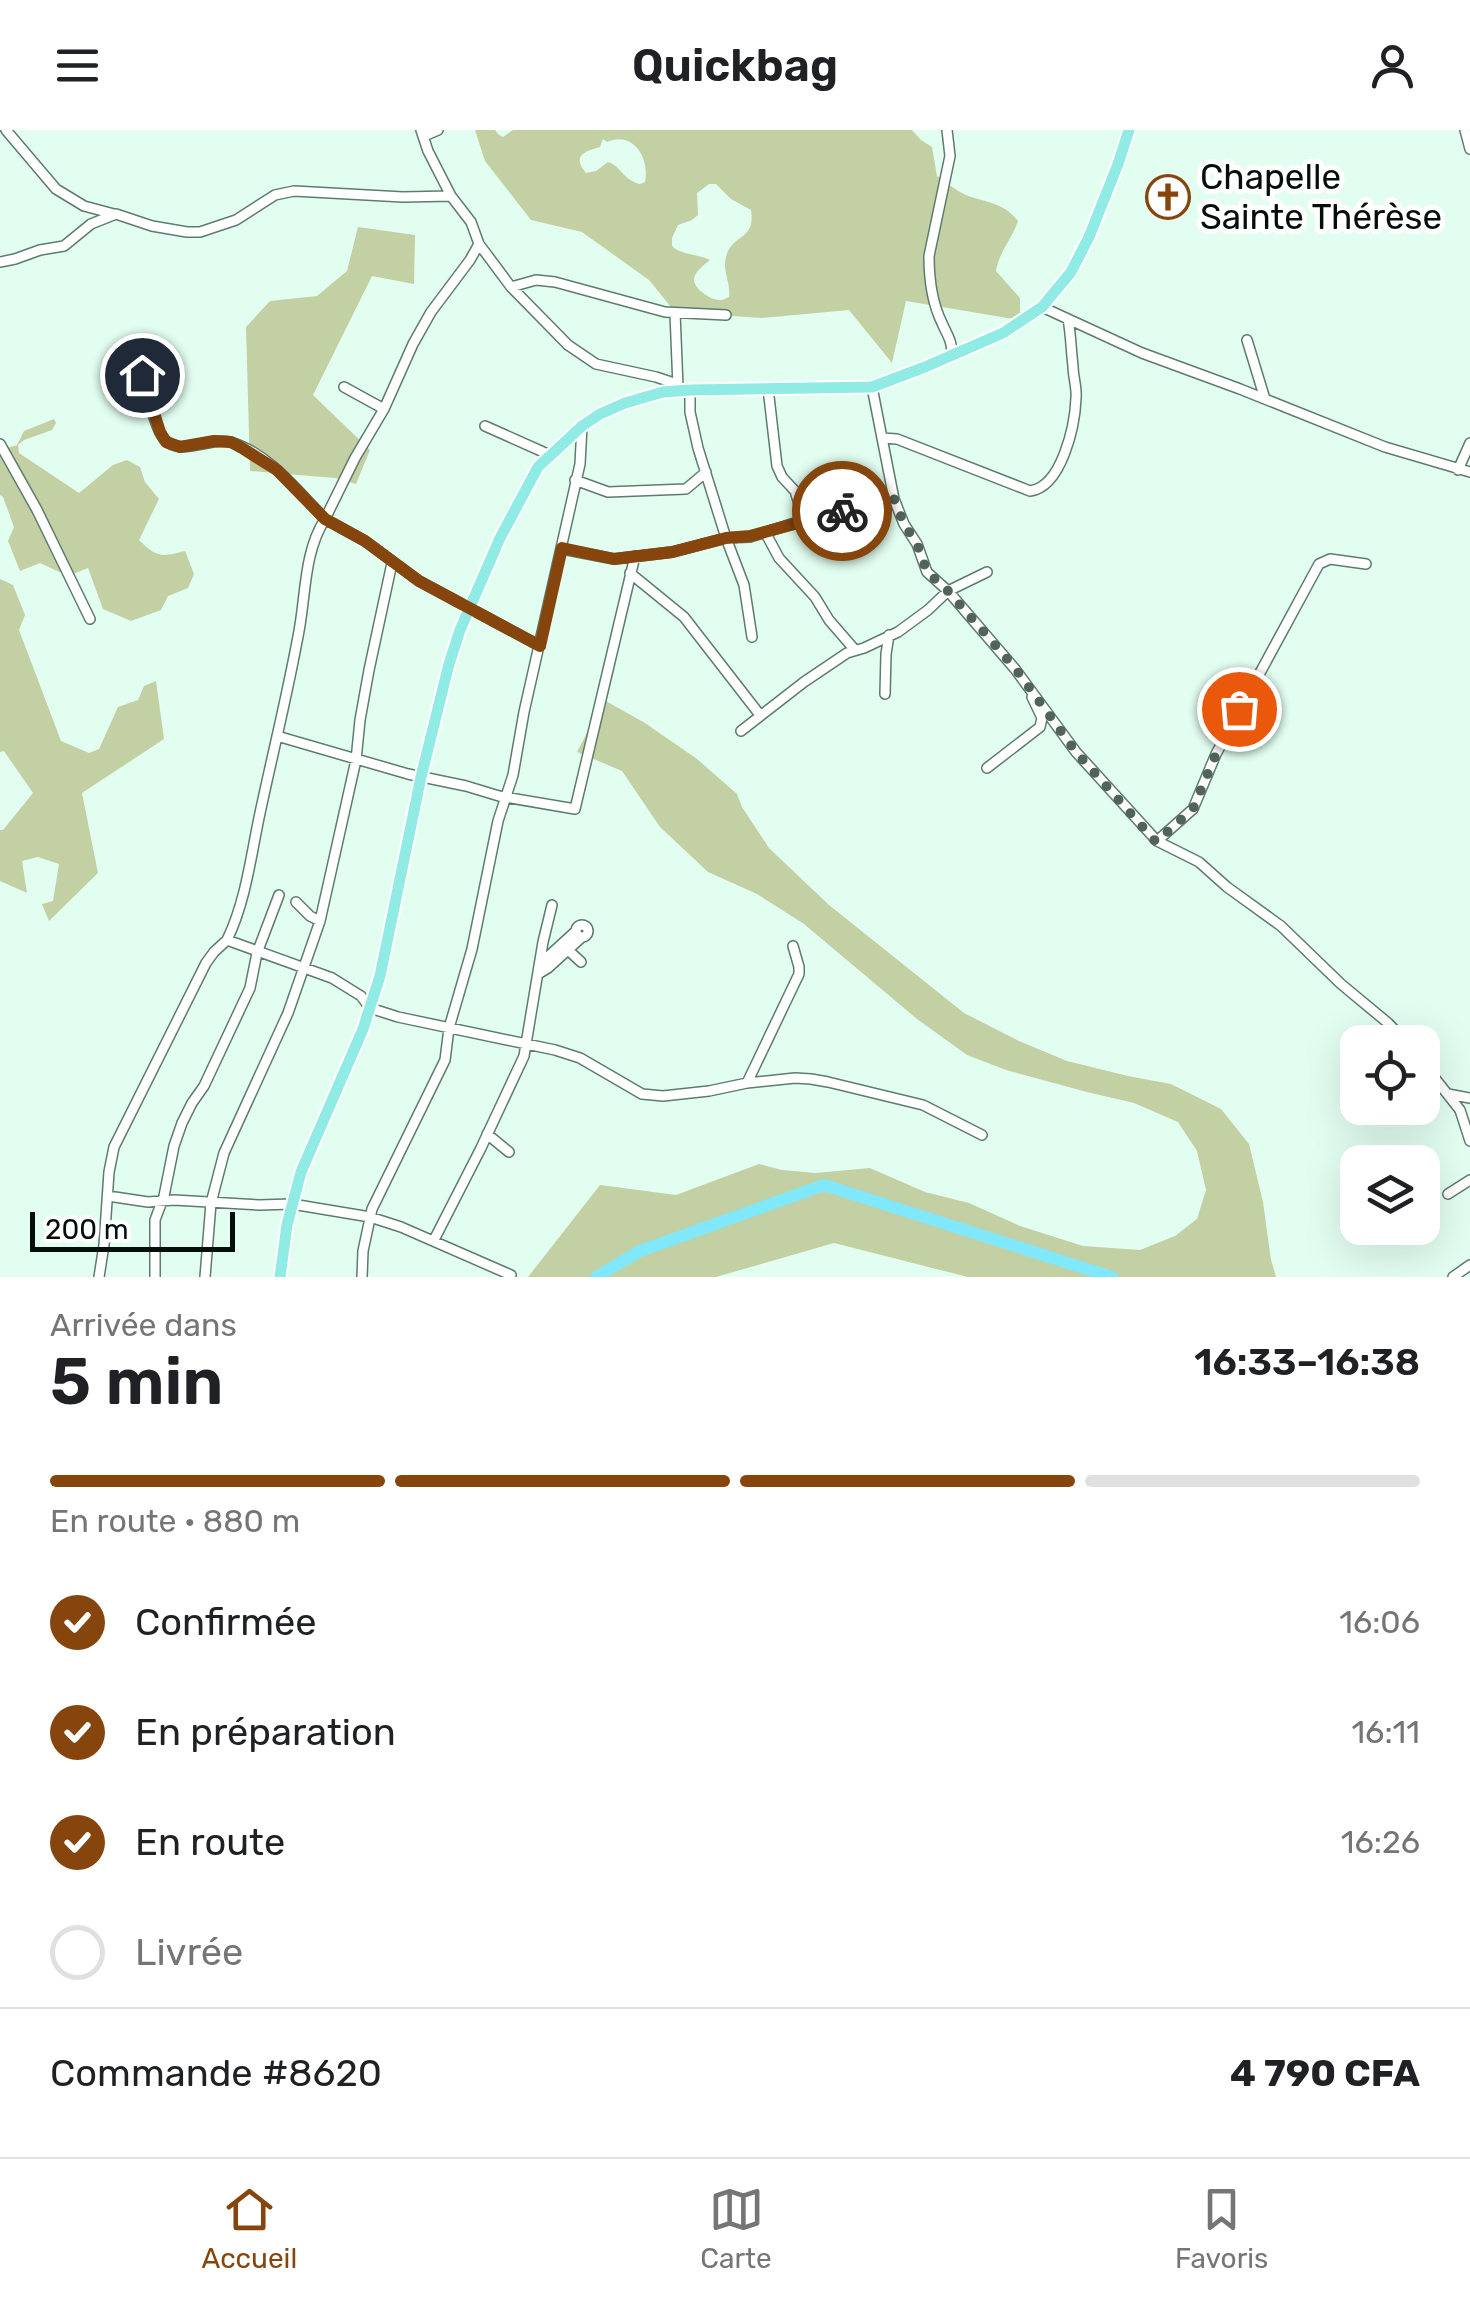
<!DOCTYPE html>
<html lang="fr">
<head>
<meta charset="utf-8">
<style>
  :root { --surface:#fff; --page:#f2f2f2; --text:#202124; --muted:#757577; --line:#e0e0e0; --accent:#85450d }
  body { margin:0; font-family:Rubik,sans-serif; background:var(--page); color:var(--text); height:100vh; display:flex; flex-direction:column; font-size:38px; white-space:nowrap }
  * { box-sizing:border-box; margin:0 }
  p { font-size:32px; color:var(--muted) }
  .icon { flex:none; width:55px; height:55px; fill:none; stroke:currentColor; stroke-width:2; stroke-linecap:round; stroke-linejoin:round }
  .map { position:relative; height:1147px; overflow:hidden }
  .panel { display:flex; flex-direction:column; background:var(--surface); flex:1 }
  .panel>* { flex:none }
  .controls { position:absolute; left:1340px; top:895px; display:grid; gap:20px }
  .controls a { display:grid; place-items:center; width:100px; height:100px; border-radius:20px; background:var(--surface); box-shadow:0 10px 40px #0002; font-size:50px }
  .scale { position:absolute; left:30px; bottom:25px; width:205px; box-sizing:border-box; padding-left:10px; border:5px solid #040f0a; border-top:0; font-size:28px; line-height:35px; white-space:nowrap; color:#040f0a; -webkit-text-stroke:8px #fff; paint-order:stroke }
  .pin { position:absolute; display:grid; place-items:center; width:85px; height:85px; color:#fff; margin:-42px; border:5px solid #fff; border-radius:50%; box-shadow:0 2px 10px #0007 }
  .courier { position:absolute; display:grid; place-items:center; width:100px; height:100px; margin:-50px; border:8px solid #85450d; border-radius:50%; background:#fff; color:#222; box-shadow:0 2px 12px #0007 }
  .overview em { font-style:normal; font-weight:600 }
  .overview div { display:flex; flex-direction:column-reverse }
  .overview { display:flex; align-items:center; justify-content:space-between; height:170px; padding:0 50px }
  h1 { font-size:65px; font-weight:600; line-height:75px }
  .bar { display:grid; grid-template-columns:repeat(4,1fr); gap:15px 10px; align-content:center; height:120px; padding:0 50px }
  .bar i { height:12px; border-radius:8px; background:var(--line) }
  .bar .current { background:var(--accent) }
  .bar p { grid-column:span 4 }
  .line { display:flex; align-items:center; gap:25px; padding:0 50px; border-top:2px solid var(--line) }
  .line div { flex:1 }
  ol { padding:0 50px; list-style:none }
  li { display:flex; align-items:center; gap:30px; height:110px }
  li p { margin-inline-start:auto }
  li .icon { padding:10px; border-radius:50%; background:var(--accent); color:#fff; stroke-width:4 }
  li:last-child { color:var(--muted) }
  li i { width:55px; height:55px; border:5px solid var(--line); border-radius:50% }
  header { display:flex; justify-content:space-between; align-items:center; height:130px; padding:0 50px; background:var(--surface); font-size:45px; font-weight:600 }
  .menu { display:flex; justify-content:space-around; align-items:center; height:140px; border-top:2px solid var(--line); background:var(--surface); font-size:28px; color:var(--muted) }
  .menu a { display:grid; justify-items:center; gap:5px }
  .menu .current { color:var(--accent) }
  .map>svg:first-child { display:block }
  .green { fill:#c2d0a4; fill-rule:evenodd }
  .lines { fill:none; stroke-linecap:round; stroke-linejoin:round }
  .river { stroke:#81e7fa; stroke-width:12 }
  .minor-casing { stroke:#5d7c6e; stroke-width:12 }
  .major-casing { stroke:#fff; stroke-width:15 }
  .minor { stroke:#fff; stroke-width:9 }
  .major { stroke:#91ebe5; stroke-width:11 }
  .done { stroke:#52635a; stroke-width:10; stroke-dasharray:0 18 }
  .route { stroke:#85450d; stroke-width:12 }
  .labels { text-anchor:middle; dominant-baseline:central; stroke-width:10; stroke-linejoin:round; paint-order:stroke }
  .poi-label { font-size:35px; fill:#040f0a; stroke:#fff; text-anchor:start }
</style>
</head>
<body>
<header><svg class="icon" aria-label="menu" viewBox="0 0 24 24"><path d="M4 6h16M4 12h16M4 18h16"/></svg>Quickbag<svg class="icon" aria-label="person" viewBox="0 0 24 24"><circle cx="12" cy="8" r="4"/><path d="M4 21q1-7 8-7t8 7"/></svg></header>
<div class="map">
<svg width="1470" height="1147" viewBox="0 0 1470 1147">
  <rect width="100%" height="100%" fill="#e2fef0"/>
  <!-- green -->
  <path class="green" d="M 475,0 L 495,0 L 499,5 L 503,7 L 513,0 L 912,0 L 921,10 L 932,17 L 937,46 C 946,52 955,60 966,65 C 987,73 1003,72 1018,91 C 1012,109 999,122 996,141 L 1020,168 L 1020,182 L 1026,191 L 906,171 L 892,233 L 849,180 L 761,188 L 675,182 L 649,150 L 582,102 L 531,90 L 485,31 ZM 603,9 L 607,12 C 633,0 650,28 645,52 L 640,54 C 623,50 621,36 608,32 L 596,41 L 586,43 C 572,26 583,22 600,17 ZM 709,54 L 716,54 L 731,69 L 751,80 C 756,111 732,103 726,127 C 722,140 731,153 729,167 C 726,168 724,170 721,170 C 712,171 694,159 694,150 C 694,142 704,135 710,130 C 698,124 681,125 672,116 L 672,108 L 678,95 L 692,90 L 698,85 L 697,63 Z
    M 358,97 L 415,105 L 414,154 L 372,146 L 313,265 L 370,320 L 356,354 L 335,348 L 250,341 L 246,197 L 270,171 L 317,166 L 347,141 Z
    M 54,289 L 56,293 L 52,300 L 24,310 L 18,315 L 19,323 L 79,363 L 113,335 L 127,330 L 140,337 L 145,352 L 159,369 L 139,410 C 157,428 162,427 185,421 L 194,444 L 188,458 L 168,466 L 161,480 L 131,491 L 103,479 L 88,438 L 68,446 L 40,433 L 20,441 L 8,411 L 14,397 L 3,367 L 0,365 L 0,315 L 7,318 L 17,315 L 24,301 Z
    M 0,449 L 13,455 L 25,485 L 19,500 L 61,611 L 89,623 L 99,619 L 118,577 L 138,570 L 144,556 L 156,551 L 164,609 L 82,663 L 98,743 L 49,791 L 42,774 L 53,771 L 59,734 L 38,727 L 22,731 L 27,763 L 0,751 L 0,700 L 3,700 L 33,663 L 4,621 L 0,622 Z
    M 604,570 L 645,593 L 697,629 L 737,664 L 742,677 L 769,718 L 829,775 L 964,883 L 1019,911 L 1067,931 L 1128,946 L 1171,954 L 1221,979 L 1249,1014 L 1263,1072 L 1271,1130 L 1276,1147 L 968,1147 L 834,1113 L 716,1147 L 528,1147 L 600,1055 L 676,1065 L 759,1034 L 782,1040 L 816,1043 L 870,1038 L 925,1062 L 969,1073 L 1020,1096 L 1083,1116 L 1140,1120 L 1175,1106 L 1197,1089 L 1206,1060 L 1197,1021 L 1178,992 L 1134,973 L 1087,962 L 1006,940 L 967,925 L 917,889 L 804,794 L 757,764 L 708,742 L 660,697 L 622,641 L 577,622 Z"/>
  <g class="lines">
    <!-- river -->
    <path class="river" d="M 596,1147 L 640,1121 L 824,1055 L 1112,1147"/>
    <!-- minor casing -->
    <g class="minor-casing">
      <path id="minor" d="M 6,0 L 56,59 L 84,76 L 114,84
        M 421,0 L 428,21 L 451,66 L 471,92 L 479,114 L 511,157 L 568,215 L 596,234 L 656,247 L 671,252 L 684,260
        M 947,0 L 950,26 L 929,126 C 929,147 932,173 942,193 C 947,205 952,210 952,224
        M 1465,0 L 1470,19
        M 424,6 L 438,0
        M 0,132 L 15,129 L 40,120 L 64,116 L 91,94 L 116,84 L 152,96 L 187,102 L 200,102 L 236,90 L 275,65 L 294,61 L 403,67 L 451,66
        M 511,157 L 536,150 L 555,152 L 665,182 L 726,185
        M 1042,177 L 1142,223 L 1240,259 L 1385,317 L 1470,342
        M 675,183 L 678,257
        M 1247,210 L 1265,269
        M 128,216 C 134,227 140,239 144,251 C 149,266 154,297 164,309 C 180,327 210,307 230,312 C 268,322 299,363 325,389 L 355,328 L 384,279 L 413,214 L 431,182 L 470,130 L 479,114
        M 344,257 L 384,279
        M 872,257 L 894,369 L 904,394 L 917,414 L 927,442 L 948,461 L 1015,539 L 1076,622 L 1157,711 L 1199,732 L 1227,757 L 1281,796 L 1341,854 L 1388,893 L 1406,912
        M 768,258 L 777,336 L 782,347 L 795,361 L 804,390
        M 690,260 L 690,282 L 698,318 L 726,408 L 744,455 L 752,507
        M 485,296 L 550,325
        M 882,308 L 897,309 L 1030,361 C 1062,357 1075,295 1076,268 C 1077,257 1073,247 1073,236 C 1071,220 1071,205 1068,189
        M 0,314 L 37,380 L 90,489
        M 1458,340 L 1470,313
        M 575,350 L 608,362 L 686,359 L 706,342
        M 765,402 L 779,428 L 815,467 L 829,490 L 855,520
        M 562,419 L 614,429 L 673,422 L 726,408 L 750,407 L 804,390 L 894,369
        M 630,443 L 684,487 L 760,585
        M 540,516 L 419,451 L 365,411 L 325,389 C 304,422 306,463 299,501 C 288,562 273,622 260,683 C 251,725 246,771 227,810 L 332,848 L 361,866 L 370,878 L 398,887 L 555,920 L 580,928 L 642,964 L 663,966 L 709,961 L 747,953 L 795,948 L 811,949 L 828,952 L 923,975 L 982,1005
        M 885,564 L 886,524 L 889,505
        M 741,601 L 804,552 L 847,523 L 864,518 L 898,502 L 928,480 L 948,461 L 987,442
        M 277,606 L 408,644 L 466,656 L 499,666 L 575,679 L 635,426
        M 987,638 L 1040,597 L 1042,588 L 1032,567
        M 1157,711 L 1193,679 L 1216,624 L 1319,434 L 1330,429 L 1366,434
        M 296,772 L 310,786 L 320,791
        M576 801a6 6 0 1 1 12 0a6 6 0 1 1-12 0Z
        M 567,819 L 581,832
        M 541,833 L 576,801
        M 538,844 L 548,838 L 582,807
        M 1422,932 L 1460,980 L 1470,1011
        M 747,953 L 799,844 L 799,837 L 793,816
        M 1448,964 L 1470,968
        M 487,1004 L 509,1022
        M 1448,1064 L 1470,1050
        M 108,1066 L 148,1072 L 174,1070 L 259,1075 L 292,1074 L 370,1087 L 401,1097 L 511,1145
        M 434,1110 L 481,1018 L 524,926 L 543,812 L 552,775
        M 99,1147 L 104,1115 L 109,1042 L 114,1017 L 206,833 L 214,822 L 227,810
        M 155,1147 L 155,1090 L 164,1066 L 174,1016 L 182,993 L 192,973 L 204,956 L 250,858 L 257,823 L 279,765
        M 205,1147 L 211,1073 L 224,1023 L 288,883 L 320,791 L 356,630 L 360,590 L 369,540 L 392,433
        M 362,1147 L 363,1121 L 372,1079 L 445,930 L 449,898 L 472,819 L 498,691 L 513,645 L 524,582 L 580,334 L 582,296
        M 1453,1147 L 1470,1135"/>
    </g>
    <!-- major casing -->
    <g class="major-casing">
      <path id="major" d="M 280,1147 L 287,1095 L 301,1042 L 363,899 L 380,846 L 421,647 L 449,534 L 460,500 L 500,408 L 538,337 L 582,296 L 600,284 L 625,273 L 663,262 L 690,260 L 872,257 L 925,237 L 1003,203 L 1042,177 L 1071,142 L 1089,107 L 1118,34 L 1129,0"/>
    </g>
    <!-- minor -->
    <use href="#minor" class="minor"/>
    <!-- major -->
    <use href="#major" class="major"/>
  </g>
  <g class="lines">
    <!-- done -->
    <path class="done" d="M 842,381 L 894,369 L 904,394 L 917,414 L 927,442 L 948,461 L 1015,538 L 1076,622 L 1156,712 L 1193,679 L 1216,624 L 1239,579"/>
    <!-- route -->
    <path class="route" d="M 142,245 L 160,302 L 166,312 L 180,317 L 214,311 L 231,312 L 242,318 L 277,340 L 325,389 L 365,411 L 419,451 L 540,516 L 562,418 L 614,429 L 672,422 L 726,408 L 750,406 L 842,381"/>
  </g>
  <!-- icons -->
  <defs>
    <g id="church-ring" transform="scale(2.25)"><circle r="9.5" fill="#fff" stroke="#85450d" stroke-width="1.5"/><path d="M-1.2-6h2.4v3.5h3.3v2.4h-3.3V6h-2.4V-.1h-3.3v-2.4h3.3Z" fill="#85450d"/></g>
  </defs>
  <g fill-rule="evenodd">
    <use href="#church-ring" x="1168" y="67"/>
  </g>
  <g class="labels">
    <!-- poi labels -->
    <g class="poi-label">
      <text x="1200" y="47">Chapelle<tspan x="1200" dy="40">Sainte Thérèse</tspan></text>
    </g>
  </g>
</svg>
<div class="controls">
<a><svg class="icon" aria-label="locate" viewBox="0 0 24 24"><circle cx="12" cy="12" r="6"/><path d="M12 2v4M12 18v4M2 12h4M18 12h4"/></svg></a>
<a><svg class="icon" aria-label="layers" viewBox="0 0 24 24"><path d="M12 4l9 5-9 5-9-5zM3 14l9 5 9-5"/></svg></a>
</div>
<div class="scale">200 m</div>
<div class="pin" style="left:1239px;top:579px;background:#ea580c"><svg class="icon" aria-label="bag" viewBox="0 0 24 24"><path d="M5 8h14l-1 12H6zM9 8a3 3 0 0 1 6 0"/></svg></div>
<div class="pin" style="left:142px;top:245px;background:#1f2937"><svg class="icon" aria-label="home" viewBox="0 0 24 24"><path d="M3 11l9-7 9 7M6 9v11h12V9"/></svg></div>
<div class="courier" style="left:842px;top:381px"><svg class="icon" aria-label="bike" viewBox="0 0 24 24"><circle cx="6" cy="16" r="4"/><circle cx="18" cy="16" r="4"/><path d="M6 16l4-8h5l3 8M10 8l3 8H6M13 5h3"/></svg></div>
</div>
<section class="panel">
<div class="overview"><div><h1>5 min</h1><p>Arrivée dans</p></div><em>16:33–16:38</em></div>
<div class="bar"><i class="current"></i><i class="current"></i><i class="current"></i><i></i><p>En route · 880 m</p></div>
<ol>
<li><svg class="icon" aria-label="check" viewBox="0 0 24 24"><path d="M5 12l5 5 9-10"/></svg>Confirmée<p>16:06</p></li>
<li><svg class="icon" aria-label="check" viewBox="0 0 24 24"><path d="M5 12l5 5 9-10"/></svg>En préparation<p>16:11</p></li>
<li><svg class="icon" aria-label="check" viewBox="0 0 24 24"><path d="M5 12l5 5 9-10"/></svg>En route<p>16:26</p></li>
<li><i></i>Livrée</li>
</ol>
<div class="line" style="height:130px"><div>Commande #8620</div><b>4 790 CFA</b></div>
</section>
<nav class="menu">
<a class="current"><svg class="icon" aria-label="home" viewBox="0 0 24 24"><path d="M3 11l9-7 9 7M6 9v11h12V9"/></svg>Accueil</a>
<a><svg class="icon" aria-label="map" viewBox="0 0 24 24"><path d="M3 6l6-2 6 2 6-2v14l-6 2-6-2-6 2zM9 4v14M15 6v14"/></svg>Carte</a>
<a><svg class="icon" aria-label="saved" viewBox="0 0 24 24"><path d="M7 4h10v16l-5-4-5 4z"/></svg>Favoris</a>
</nav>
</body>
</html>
